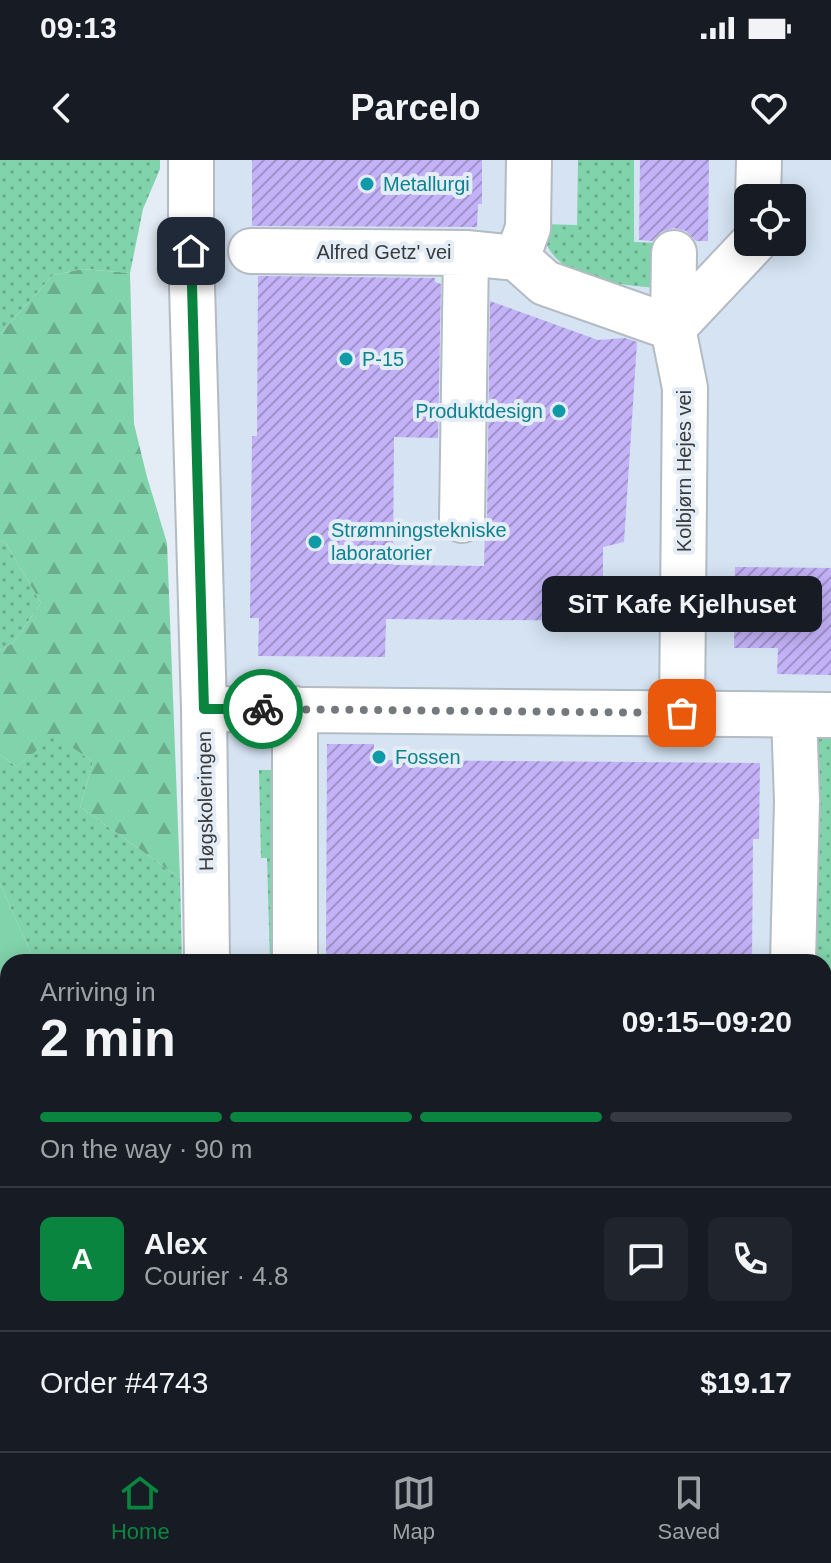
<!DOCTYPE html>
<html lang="en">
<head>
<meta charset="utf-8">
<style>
  :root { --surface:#171b24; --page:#20242c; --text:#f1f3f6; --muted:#9ea1a6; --line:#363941; --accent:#0a853f }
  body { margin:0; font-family:Helvetica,sans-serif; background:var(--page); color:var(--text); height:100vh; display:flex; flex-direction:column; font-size:30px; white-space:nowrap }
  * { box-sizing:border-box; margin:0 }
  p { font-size:26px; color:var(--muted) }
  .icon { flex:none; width:44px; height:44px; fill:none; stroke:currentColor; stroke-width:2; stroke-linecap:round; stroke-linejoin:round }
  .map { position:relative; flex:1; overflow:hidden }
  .sheet { position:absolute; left:0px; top:794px; width:832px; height:498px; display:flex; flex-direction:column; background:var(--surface); border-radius:24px 24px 0 0; box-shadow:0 4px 20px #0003 }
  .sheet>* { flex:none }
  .fabs { position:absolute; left:734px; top:24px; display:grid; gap:16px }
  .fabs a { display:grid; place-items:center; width:72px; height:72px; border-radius:12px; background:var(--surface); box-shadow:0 4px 20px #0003; font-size:40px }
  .pin { position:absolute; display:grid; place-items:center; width:68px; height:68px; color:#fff; margin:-34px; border-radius:16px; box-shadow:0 4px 12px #0006 }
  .courier { position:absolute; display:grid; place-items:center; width:80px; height:80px; margin:-40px; border:6px solid #0a853f; border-radius:50%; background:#fff; color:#222; box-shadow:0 2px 10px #0007 }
  .bubble { position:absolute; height:56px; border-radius:12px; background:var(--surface); box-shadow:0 4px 20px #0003; font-size:26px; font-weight:700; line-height:56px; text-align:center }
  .overview em { font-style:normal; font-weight:700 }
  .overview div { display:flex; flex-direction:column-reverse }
  .overview { display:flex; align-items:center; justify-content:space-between; height:136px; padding:0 40px }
  h1 { font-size:52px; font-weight:700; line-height:60px }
  .bar { display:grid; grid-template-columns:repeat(4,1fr); gap:12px 8px; align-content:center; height:96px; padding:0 40px }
  .bar i { height:10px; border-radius:6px; background:var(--line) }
  .bar .on { background:var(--accent) }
  .bar p { grid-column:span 4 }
  .line { display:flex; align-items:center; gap:20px; padding:0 40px; border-top:2px solid var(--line) }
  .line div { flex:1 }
  .round { display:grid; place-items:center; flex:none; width:84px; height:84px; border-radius:12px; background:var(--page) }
  .status { display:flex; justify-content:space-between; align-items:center; height:56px; padding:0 40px; background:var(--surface); direction:ltr }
  .status svg { height:22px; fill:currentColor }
  header { display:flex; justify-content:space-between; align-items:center; height:104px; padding:0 40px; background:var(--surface); font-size:36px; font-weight:700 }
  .tabs { display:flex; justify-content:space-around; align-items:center; height:112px; border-top:2px solid var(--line); background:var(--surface); font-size:22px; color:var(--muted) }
  .tabs a { display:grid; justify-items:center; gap:4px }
  .tabs .on { color:var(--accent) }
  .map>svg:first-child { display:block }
  .built { fill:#d5e3f2; fill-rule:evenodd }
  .grass { fill:url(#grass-dots) }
  .forest { fill:url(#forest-firs) }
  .pitch { fill:#81d3ab }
  .building { fill:url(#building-hatch) }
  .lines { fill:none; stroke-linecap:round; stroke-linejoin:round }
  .minor-casing { stroke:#b3bbc3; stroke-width:48 }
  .minor { stroke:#fff; stroke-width:44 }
  .done { stroke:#74797e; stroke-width:8; stroke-dasharray:0 14.4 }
  .route { stroke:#0a853f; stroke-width:10 }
  .culture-dot { fill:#0f9aa8; stroke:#e4ecf5; stroke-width:3 }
  .labels { text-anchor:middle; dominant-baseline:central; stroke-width:8; stroke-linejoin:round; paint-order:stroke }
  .culture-label { font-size:20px; fill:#0d838f; stroke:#e4ecf5; text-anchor:start }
  .street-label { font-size:20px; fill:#383b3e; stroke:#e4ecf5 }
</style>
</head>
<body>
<div class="status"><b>09:13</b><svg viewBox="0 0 49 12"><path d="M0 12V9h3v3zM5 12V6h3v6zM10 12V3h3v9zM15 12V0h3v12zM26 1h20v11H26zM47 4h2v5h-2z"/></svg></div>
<header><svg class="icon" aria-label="back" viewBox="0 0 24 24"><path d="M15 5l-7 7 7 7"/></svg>Parcelo<svg class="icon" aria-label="heart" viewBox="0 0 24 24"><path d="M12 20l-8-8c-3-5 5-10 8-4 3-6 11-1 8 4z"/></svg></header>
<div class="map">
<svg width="831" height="1291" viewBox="0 0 831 1291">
  <defs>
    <pattern id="grass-dots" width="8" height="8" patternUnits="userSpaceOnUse" patternTransform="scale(2)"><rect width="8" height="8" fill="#81d3ab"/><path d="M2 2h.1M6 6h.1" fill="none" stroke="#6bac8d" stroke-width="1.8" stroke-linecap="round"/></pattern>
    <pattern id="forest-firs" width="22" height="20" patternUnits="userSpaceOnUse" patternTransform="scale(2)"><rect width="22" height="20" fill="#81d3ab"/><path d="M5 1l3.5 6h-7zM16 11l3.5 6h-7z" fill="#6bac8d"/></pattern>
    <pattern id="building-hatch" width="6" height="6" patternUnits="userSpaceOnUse" patternTransform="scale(2)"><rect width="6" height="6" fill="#c3b2f8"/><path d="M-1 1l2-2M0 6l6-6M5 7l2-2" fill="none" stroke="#9f92ca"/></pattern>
  </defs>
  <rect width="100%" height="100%" fill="#e4ecf5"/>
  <!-- built -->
  <path class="built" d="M 191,0 L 831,0 L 831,1291 L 284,1291 L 281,1284 L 824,1284 L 824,802 L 207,802 ZM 748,38 L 792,38 L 792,82 L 748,82 Z"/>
  <!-- grass -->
  <path class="grass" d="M 0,0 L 160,0 L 160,9 L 143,49 L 130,113 L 83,109 L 53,115 L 0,174 Z
    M 578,0 L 634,0 L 634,82 L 660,83 L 658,128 C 625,125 569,122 549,89 C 545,82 544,72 542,64 L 577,65 Z
    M 0,380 L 5,382 L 41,443 L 13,483 L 0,490 Z
    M 55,574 L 93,602 L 80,647 L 180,718 L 182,802 L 35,802 L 0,724 L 0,595 L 17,607 Z
    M 811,574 L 831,575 L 831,1011 L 824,1010 L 824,802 L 809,802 Z
    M 259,610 L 277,610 L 277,802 L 270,802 L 267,698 L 261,698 Z
    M 824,1043 L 831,1043 L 831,1122 L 824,1122 Z
    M 0,1162 L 8,1162 L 8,1284 L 45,1284 L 35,1291 L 0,1291 Z
    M 179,1284 L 360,1284 L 362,1291 L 173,1291 Z
    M 407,1284 L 454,1284 L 476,1291 L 408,1291 Z"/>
  <!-- forest -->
  <path class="forest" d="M 83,109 L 130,113 L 134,264 L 147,317 L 167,383 L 180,718 L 80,647 L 93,602 L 55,575 L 17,607 L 0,595 L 0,490 L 13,483 L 41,443 L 5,382 L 0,380 L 0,174 L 53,115 Z
    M 8,1048 L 8,1162 L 0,1162 L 0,1052 Z"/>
  <!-- pitch -->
  <path class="pitch" d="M 0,724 L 35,802 L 8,802 L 8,908 L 0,912 Z"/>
  <!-- building -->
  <path class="building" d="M 252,0 L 482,0 L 482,44 L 478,44 L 477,67 L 252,66 Z
    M 640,0 L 709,0 L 708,81 L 696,81 L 686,71 L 674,68 L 661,72 L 652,81 L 639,80 Z
    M 258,116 L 435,118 L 435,122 L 441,124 L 438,278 L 394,277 L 393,405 L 484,406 L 485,369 L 487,360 L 490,141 L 598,180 L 625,178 L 637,182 L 624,382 L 603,387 L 603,461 L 386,459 L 385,497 L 258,496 L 259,458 L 250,458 L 252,276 L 257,276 Z
    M 735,407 L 831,408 L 831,515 L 777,514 L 778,488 L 734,488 Z
    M 327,584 L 374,584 L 373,600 L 760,603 L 759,679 L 753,679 L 752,802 L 326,802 Z"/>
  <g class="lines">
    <!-- minor casing -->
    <g class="minor-casing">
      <path id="minor" d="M 191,0 L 191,91 L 204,549 L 207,802
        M 758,38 L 759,0
        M 251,91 L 466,93 L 517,98 L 545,123 L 673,168 L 754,82
        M 674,93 L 673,168 L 685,228 L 682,553
        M 517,98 L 528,68 L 529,0
        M 462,360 L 466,93
        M 204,549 L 831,555
        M 295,802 L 295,549
        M 793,802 L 797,641 L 794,555
        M 824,1026 L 831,1026
        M 380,1284 L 381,1291
        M 80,1291 L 88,1284"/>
    </g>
    <!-- minor -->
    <use href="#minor" class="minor"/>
  </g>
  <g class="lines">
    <!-- done -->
    <path class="done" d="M 263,549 L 682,553"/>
    <!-- route -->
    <path class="route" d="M 191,91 L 204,549 L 263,549"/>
  </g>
  <!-- markers -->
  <g class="culture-dot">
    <circle cx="367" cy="24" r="8"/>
    <circle cx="346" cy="199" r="8"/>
    <circle cx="559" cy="251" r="8"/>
    <circle cx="315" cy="382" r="8"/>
    <circle cx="379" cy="597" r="8"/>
  </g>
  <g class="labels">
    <!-- culture labels -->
    <g class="culture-label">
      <text x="383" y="24">Metallurgi</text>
      <text x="362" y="199">P-15</text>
      <text x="543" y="251" text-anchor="end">Produktdesign</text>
      <text x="331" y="370">Strømningstekniske<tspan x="331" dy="23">laboratorier</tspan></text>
      <text x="395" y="597">Fossen</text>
    </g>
    <!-- street labels -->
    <g class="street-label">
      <text x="384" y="92">Alfred Getz' vei</text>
      <text transform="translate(684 311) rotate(-90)">Kolbjørn Hejes vei</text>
      <text transform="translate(205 641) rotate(-91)">Høgskoleringen</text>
    </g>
  </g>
</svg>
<div class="fabs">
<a><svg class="icon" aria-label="locate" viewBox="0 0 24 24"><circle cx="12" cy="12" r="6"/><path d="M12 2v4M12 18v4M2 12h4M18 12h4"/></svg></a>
</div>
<div class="pin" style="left:682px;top:553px;background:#ea580c"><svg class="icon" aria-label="bag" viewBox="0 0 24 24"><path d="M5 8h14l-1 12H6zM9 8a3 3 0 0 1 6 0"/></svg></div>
<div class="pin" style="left:191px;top:91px;background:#1f2937"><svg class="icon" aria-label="home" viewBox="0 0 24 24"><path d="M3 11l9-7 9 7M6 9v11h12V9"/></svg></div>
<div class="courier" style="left:263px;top:549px"><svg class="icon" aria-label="bike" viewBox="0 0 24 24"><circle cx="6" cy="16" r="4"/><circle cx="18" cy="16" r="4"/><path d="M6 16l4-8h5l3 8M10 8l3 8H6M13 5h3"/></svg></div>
<div class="bubble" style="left:542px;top:416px;width:280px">SiT Kafe Kjelhuset</div>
<section class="sheet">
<div class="overview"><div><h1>2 min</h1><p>Arriving in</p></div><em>09:15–09:20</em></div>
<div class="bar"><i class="on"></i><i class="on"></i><i class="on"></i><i></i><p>On the way · 90 m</p></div>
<div class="line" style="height:144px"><b class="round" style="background:var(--accent);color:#fff">A</b><div><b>Alex</b><p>Courier · 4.8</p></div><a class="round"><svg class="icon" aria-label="chat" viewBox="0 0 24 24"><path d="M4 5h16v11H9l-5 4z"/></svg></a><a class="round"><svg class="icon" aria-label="phone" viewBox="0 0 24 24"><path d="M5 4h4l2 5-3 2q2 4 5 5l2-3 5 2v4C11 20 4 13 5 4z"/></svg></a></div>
<div class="line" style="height:104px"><div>Order #4743</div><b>$19.17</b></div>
</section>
</div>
<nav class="tabs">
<a class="on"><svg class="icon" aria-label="home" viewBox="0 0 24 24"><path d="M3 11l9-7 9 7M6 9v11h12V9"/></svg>Home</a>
<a><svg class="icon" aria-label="map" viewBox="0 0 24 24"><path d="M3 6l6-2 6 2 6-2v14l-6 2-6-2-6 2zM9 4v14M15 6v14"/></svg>Map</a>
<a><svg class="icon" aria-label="saved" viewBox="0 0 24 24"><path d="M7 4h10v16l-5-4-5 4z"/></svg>Saved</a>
</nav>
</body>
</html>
